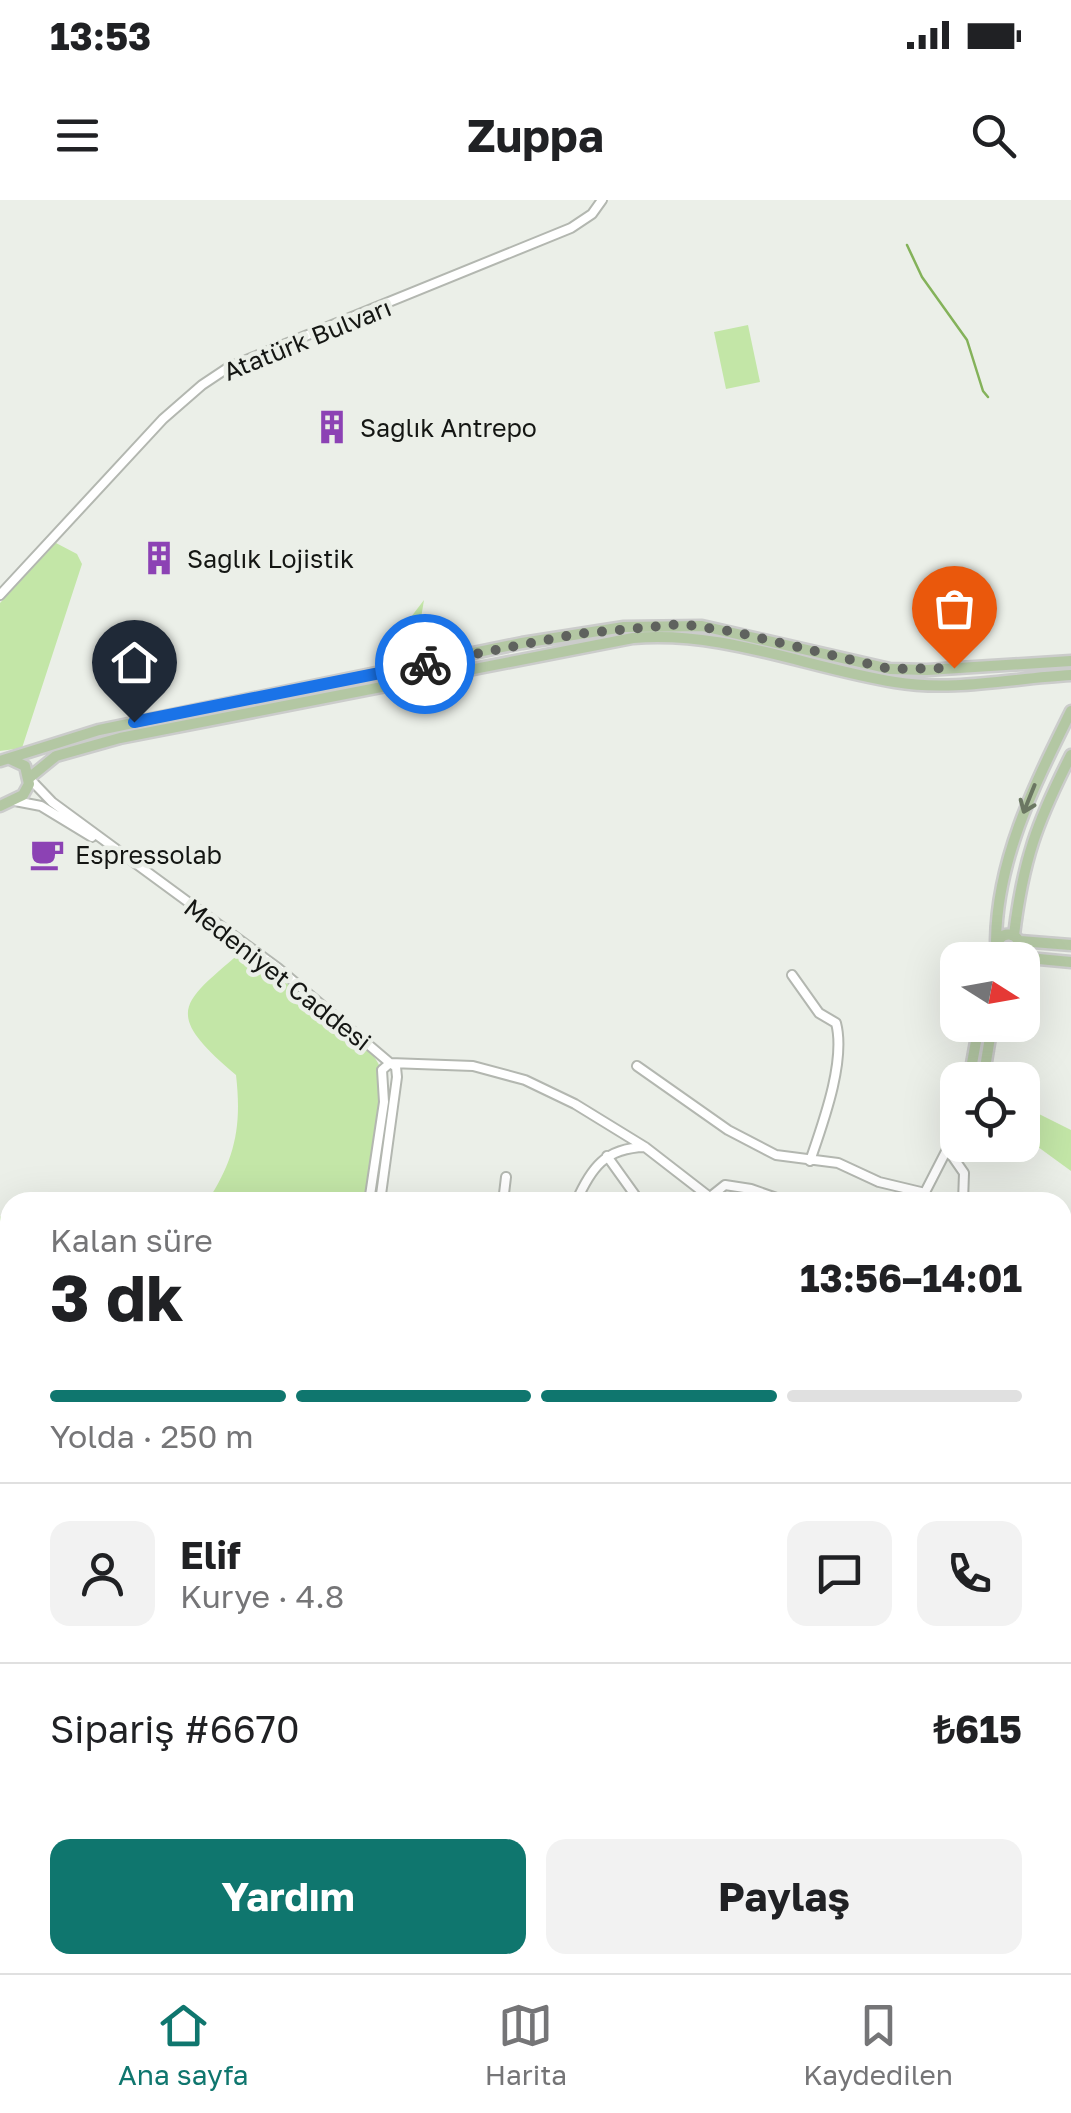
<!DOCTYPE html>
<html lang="tr">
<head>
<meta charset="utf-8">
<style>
  :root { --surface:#fff; --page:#f2f2f2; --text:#202124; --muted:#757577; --line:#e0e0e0; --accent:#0f766e }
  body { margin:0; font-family:"Golos Text",sans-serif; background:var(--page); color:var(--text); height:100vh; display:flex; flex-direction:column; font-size:38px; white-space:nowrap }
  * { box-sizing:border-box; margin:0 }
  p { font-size:32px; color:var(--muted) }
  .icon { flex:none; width:55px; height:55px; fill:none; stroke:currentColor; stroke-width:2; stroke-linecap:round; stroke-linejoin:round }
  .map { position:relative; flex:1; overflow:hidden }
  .drawer { position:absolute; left:0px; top:992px; width:1072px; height:782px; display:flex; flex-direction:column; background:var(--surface); border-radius:30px 30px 0 0; box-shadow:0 10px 40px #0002 }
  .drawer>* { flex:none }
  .needle { width:65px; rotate:101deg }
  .fabs { position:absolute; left:940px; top:742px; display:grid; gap:20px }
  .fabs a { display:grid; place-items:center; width:100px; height:100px; border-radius:20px; background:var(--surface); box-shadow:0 10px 40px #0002; font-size:50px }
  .pin { position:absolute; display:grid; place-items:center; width:85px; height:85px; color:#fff; margin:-102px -42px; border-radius:50% 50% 50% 0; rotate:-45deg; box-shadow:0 0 10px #0007 }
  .pin .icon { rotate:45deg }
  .courier { position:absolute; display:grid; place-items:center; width:100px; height:100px; margin:-50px; border:8px solid #1a73e8; border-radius:50%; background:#fff; color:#222; box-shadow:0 2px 12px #0007 }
  .overview em { font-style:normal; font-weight:700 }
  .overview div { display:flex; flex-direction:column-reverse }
  .overview { display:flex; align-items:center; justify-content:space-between; height:170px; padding:0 50px }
  h1 { font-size:65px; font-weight:700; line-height:75px }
  .bar { display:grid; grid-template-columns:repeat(4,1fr); gap:15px 10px; align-content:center; height:120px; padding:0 50px }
  .bar i { height:12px; border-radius:8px; background:var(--line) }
  .bar .active { background:var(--accent) }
  .bar p { grid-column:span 4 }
  .line { display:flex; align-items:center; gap:25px; padding:0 50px; border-top:2px solid var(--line) }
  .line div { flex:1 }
  .round { display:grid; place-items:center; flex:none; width:105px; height:105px; border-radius:20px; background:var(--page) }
  .action { display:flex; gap:20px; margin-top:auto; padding:20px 50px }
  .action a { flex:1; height:115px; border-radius:20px; background:var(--accent); color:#fff; font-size:40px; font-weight:700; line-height:115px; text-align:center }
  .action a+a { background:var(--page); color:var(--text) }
  .status { display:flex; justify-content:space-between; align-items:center; height:70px; padding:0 50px; background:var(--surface); direction:ltr }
  .status svg { height:28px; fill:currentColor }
  header { display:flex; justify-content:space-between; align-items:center; height:130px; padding:0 50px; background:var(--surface); font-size:45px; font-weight:700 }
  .dock { display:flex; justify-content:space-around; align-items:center; height:140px; border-top:2px solid var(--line); background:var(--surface); font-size:28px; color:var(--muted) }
  .dock a { display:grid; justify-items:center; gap:5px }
  .dock .active { color:var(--accent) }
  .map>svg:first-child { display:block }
  .green { fill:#c3e6a7 }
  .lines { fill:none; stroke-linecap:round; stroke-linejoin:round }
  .stream { stroke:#84b25a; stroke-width:2.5 }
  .minor-casing { stroke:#b3b7b0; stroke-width:12 }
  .major-casing { stroke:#cbcccb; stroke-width:15 }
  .minor { stroke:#fff; stroke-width:8 }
  .major { stroke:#b3c7a3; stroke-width:10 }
  .oneway { stroke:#6b7762 }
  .done { stroke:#5f625e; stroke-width:10; stroke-dasharray:0 18 }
  .route { stroke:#1a73e8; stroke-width:12 }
  .labels { text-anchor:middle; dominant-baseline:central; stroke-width:9; stroke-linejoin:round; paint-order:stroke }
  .street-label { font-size:25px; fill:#141613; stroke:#ebefe8 }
  .poi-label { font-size:25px; fill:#141613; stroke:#ebefe8; text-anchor:start }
</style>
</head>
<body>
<div class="status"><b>13:53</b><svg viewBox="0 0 49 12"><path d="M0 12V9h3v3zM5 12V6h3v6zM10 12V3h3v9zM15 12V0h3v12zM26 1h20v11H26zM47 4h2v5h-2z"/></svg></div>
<header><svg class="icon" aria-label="menu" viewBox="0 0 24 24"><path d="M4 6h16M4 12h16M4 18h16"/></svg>Zuppa<svg class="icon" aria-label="search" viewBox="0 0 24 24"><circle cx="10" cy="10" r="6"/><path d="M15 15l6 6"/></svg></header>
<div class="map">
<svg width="1071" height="1773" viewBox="0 0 1071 1773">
  <rect width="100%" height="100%" fill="#ebefe8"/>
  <!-- green -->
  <path class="green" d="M 748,125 L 760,182 L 726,189 L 714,132 Z
    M 56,343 L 77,354 L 82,364 L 22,548 L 0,551 L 0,403 Z
    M 424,400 L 421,418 L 415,418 L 414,427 L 419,428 L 410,457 L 380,465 L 379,459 Z
    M 248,746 C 279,772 373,838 382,872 C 391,902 374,970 369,1002 L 207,1002 C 235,959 242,927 236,875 C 159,810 183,803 248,746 Z
    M 1023,906 L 1071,930 L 1071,971 L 1023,936 Z
    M 0,1016 L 10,1025 L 10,1438 L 0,1425 Z
    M 0,1475 L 10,1485 L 10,1674 L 0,1672 Z"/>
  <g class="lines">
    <!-- stream -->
    <path class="stream" d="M 907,45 L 922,77 L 967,140 L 983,191 L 988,197
      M 674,1765 L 676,1773"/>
    <!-- minor casing -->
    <g class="minor-casing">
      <path id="minor" d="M 0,395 L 163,219 L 202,185 L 229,167 L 571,28 L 592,14 L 602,0
        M 29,578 L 52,602 L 278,768 L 390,863 L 473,866 L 525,880 L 575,904 L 645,947 L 716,1002
        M 15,601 L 41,606 L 92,637
        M 792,775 L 819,813 L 836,823 C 846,861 823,923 810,961
        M 637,866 L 728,930 L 776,955 L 838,963 L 879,982 L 925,993
        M 948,950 L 964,973 L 963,1002
        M 607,956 L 640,1002
        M 710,997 L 725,985 L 751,989 L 788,1002
        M 369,1002 L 384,902 L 382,870 L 390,863 L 396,867 L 397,877 L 380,1002
        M 503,1002 L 506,977
        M 576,1002 C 591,968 605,948 645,947
        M 920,1002 L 958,928
        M 1062,1083 L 1071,1081
        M 1062,1154 L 1071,1161
        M 1062,1281 L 1071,1287
        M 1062,1301 L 1071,1309
        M 1062,1401 L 1071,1401
        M 0,1434 L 10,1458
        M 1062,1511 L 1071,1511
        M 0,1680 L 10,1681
        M 145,1765 L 148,1773
        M 235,1765 L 238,1773
        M 330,1765 L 334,1773
        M 424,1765 L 427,1773
        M 525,1765 L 529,1773
        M 745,1765 L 752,1773
        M 1047,1765 L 1054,1773
        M 871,1773 L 874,1765"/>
    </g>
    <!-- major casing -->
    <g class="major-casing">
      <path id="major" d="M 0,561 L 99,530 L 522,443 L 624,427 L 702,426 L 890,469 L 927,470 L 1071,461
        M 29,578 L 56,556 L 120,538 L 633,438 C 723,430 807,468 895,482 C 953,492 1013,478 1071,475
        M 0,606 L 23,595 L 29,584 L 25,566 L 10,559
        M 1014,735 C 1023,660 1037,622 1071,555
        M 996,741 C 997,658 1035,584 1071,511
        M 1020,741 L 1071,745
        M 1018,757 L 1071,762
        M 1004,760 L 996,752 C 995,727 1025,730 1020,754 L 1012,760
        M 969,880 L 979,825
        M 983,880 L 992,825"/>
    </g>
    <!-- minor -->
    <use href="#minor" class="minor"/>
    <!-- major -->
    <use href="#major" class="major"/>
  </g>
  <!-- one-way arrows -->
  <defs><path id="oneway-shaft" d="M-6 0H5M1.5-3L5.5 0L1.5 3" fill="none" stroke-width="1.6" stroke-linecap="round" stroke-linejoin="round" transform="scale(2.5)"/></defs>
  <use class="oneway" href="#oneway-shaft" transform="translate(1029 599) rotate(112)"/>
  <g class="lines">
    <!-- done -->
    <path class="done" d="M 425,464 L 577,434 L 681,424 L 735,432 L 890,469 L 954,468"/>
    <!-- route -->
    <path class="route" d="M 134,522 L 425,464"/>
  </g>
  <!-- icons -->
  <defs>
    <g id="building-bare" transform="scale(2.7)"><path d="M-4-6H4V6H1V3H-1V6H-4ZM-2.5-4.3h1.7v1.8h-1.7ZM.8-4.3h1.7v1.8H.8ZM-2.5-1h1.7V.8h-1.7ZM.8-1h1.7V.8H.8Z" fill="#8c42b4" stroke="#ebefe8" stroke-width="2.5" paint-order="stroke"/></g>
    <g id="cafe-bare" transform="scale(2.7)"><path d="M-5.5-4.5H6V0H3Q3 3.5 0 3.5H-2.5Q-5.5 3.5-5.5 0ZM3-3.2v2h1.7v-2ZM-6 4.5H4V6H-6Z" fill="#8c42b4" stroke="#ebefe8" stroke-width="2.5" paint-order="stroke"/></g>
  </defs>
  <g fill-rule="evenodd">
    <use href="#building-bare" x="332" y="227"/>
    <use href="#building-bare" x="159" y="358"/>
    <use href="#cafe-bare" x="47" y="654"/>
  </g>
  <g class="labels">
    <!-- street labels -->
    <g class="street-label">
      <text transform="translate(307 139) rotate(-22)">Atatürk Bulvarı</text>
      <text transform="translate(278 774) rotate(38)">Medeniyet Caddesi</text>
    </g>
    <!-- poi labels -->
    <g class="poi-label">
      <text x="360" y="227">Sağlık Antrepo</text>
      <text x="187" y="358">Sağlık Lojistik</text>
      <text x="75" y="654">Espressolab</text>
    </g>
  </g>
</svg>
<div class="fabs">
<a><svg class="needle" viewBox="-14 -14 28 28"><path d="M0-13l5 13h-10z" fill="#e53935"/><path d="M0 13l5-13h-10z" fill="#757577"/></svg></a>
<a><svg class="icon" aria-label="locate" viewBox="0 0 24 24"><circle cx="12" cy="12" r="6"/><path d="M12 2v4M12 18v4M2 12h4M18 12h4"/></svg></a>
</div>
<div class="pin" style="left:954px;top:468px;background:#ea580c"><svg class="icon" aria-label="bag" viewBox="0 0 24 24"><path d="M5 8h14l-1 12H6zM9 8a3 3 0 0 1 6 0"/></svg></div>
<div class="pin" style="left:134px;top:522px;background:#1f2937"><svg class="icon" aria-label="home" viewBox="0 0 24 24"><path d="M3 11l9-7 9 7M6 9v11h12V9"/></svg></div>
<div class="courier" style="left:425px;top:464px"><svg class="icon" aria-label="bike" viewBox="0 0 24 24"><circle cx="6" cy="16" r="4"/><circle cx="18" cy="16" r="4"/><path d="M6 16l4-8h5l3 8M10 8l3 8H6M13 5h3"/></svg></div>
<section class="drawer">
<div class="overview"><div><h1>3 dk</h1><p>Kalan süre</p></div><em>13:56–14:01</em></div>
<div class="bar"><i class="active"></i><i class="active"></i><i class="active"></i><i></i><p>Yolda · 250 m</p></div>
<div class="line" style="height:180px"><a class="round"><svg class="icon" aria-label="person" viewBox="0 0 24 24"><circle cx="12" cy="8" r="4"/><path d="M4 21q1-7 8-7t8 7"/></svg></a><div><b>Elif</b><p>Kurye · 4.8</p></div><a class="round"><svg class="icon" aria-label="chat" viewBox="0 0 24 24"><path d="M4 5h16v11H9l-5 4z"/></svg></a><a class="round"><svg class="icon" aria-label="phone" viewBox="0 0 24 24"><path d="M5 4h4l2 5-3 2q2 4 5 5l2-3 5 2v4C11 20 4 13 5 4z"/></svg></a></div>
<div class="line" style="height:130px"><div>Sipariş #6670</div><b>₺615</b></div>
<div class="action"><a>Yardım</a><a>Paylaş</a></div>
</section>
</div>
<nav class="dock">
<a class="active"><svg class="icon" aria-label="home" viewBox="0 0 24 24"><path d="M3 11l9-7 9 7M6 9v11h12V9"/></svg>Ana sayfa</a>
<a><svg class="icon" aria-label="map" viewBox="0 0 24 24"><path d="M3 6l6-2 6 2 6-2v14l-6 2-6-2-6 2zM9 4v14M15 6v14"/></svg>Harita</a>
<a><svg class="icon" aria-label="saved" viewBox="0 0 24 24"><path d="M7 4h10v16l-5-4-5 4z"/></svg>Kaydedilen</a>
</nav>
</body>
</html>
